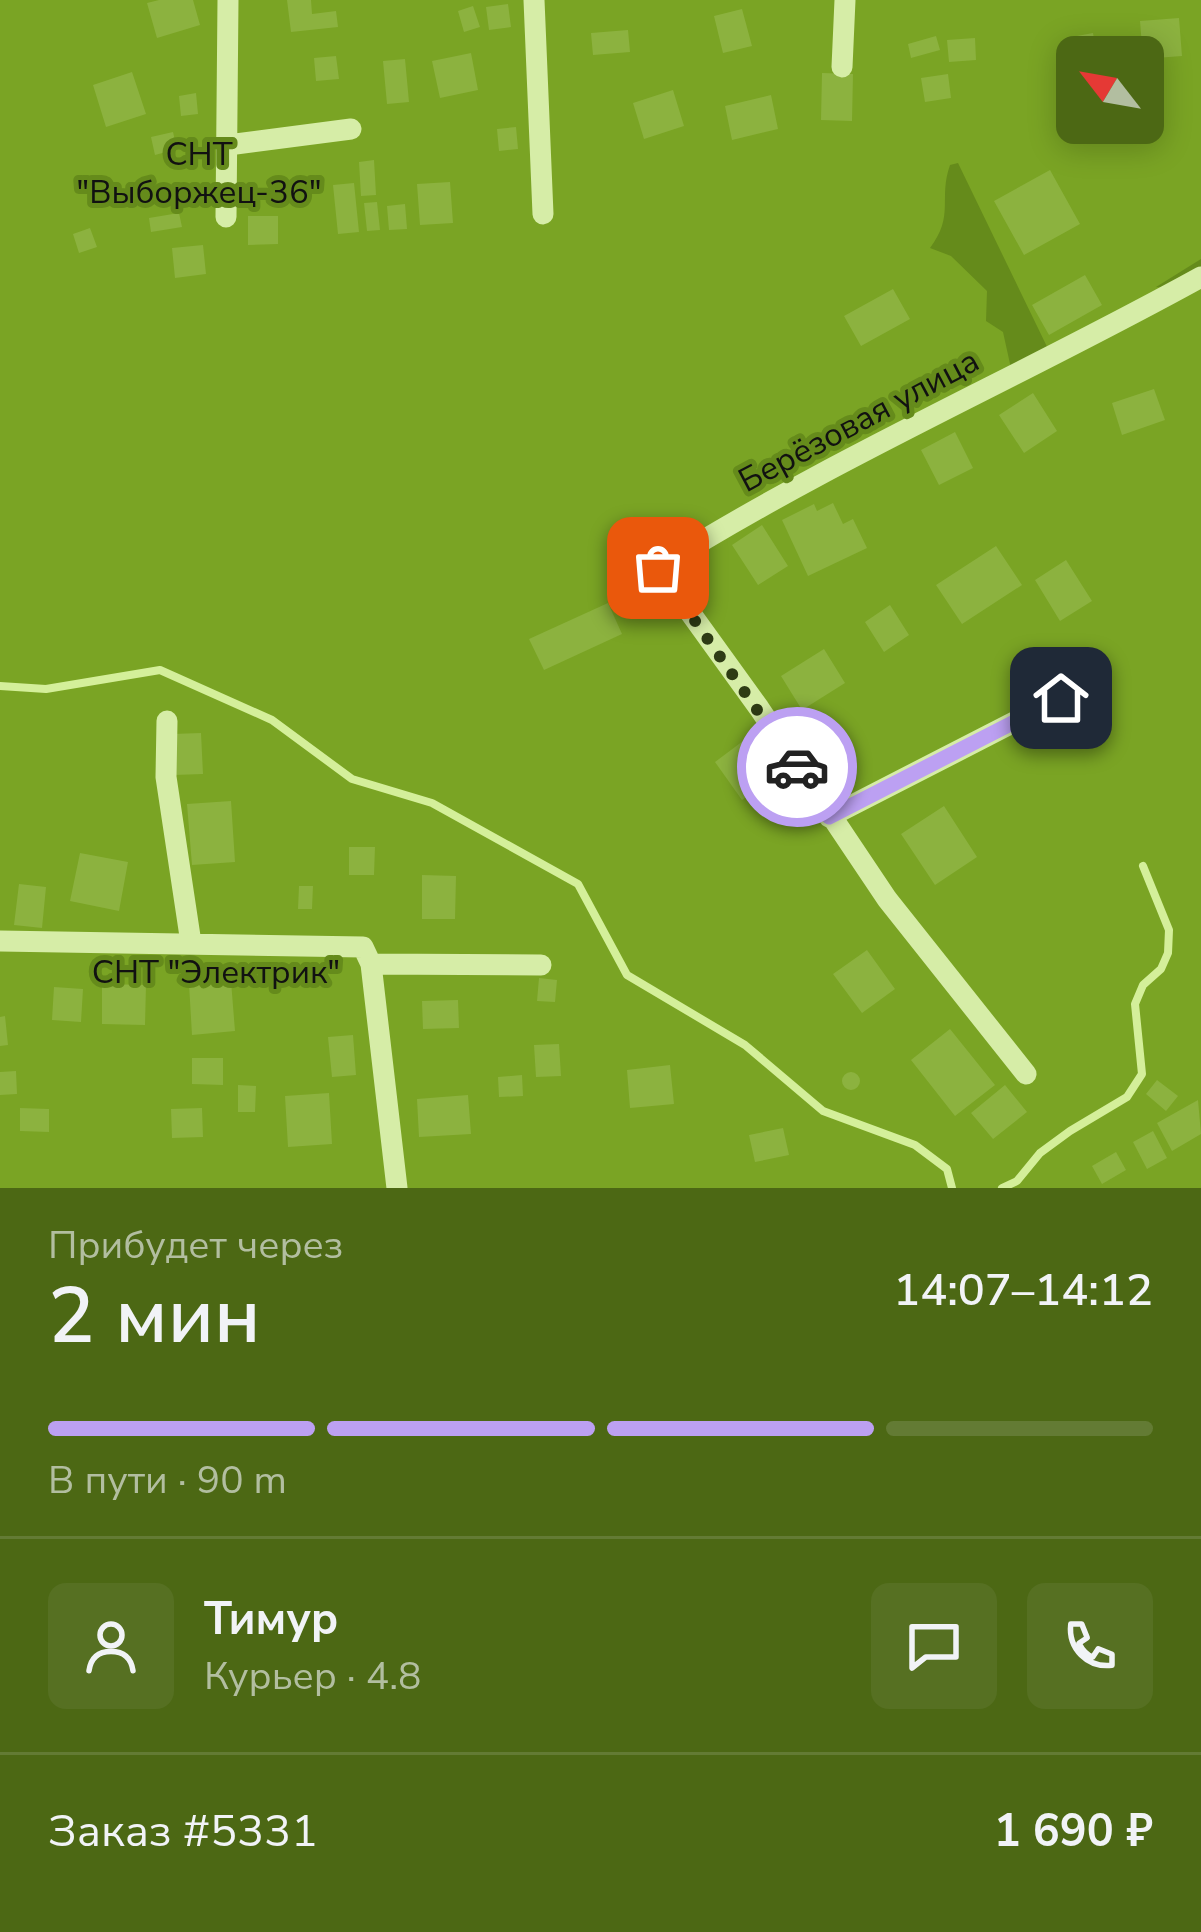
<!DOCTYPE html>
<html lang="ru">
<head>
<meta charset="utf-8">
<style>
  :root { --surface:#4c6814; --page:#567022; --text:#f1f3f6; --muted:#b2bea0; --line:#637b34; --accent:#bca0f2 }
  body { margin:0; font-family:"Nunito Sans",sans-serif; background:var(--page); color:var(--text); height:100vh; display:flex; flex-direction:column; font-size:45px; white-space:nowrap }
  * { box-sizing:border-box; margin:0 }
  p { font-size:39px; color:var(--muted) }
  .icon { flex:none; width:66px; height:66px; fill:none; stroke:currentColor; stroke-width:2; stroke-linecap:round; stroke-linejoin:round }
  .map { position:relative; height:1188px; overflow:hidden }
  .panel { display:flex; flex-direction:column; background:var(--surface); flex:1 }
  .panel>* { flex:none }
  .needle { width:78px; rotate:301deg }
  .buttons { position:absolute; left:1056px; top:36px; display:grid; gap:24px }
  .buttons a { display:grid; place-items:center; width:108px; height:108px; border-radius:18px; background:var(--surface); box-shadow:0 6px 30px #0003; font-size:60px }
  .pin { position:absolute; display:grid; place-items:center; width:102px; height:102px; color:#fff; margin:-51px; border-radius:24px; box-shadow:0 6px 18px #0006 }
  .courier { position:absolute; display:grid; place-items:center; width:120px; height:120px; margin:-60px; border:9px solid #bca0f2; border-radius:50%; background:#fff; color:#222; box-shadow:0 3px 15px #0007 }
  .headline em { font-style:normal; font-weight:600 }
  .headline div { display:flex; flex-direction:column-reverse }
  .headline { display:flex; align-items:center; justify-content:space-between; height:204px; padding:0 48px }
  h1 { font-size:78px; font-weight:600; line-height:90px }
  .bar { display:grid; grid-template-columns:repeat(4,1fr); gap:18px 12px; align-content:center; height:144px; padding:0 48px }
  .bar i { height:15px; border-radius:9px; background:var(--line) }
  .bar .on { background:var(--accent) }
  .bar p { grid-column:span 4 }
  .line { display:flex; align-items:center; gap:30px; padding:0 48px; border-top:3px solid var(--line) }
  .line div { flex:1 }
  .round { display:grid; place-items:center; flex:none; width:126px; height:126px; border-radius:18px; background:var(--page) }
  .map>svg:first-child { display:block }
  .green { fill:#7aa424; fill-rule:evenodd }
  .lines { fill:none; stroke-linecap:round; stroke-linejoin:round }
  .stream { stroke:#d4ef9a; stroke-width:8 }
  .building { fill:#8cb23f }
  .street { stroke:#d6eda7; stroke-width:21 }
  .done { stroke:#2e3c14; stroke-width:12; stroke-dasharray:0 21.6 }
  .route { stroke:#bca0f2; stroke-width:15 }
  .labels { text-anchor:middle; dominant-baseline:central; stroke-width:10; stroke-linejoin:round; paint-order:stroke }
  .park-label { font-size:33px; fill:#111; stroke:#658b1b }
  .street-label { font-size:33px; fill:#111; stroke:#658b1b }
</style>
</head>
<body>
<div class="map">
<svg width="1201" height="1188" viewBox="0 0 1201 1188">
  <rect width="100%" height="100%" fill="#658b1b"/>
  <!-- green -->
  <path class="green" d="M 0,0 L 1201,0 L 1201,259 L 1156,287 L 1178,289 L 1201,276 L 1201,1188 L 0,1188 ZM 1077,57 L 1143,57 L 1143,123 L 1077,123 ZM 958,163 L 1052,357 L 1012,373 L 1003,332 L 986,321 L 987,291 L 951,256 L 930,248 C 955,215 938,199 950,165 Z"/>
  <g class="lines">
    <!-- stream -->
    <path class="stream" d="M 0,686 L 46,689 L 160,670 L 272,720 L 352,779 L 432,803 L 578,884 L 627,975 L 745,1045 L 823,1111 L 915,1145 L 947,1169 L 952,1188
      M 1002,1188 L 1017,1181 L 1040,1153 L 1070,1131 L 1127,1097 L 1142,1074 L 1135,1004 L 1143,985 L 1161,969 L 1168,953 L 1169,930 L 1143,866"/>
  </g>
  <!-- building -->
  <path class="building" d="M 159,0 L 193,0 L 200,25 L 157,38 L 147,3 Z
    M 287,0 L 311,0 L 312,14 L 336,11 L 338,27 L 291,32 Z
    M 508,4 L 511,27 L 489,30 L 486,7 Z
    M 473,6 L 480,27 L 464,32 L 458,11 Z
    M 742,9 L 752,46 L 723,53 L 714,16 Z
    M 1179,18 L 1182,56 L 1143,59 L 1140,21 Z
    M 628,30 L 630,52 L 593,55 L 591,33 Z
    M 1093,33 L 1097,57 L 1077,57 L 1077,78 L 1071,78 L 1066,38 Z
    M 936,36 L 940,50 L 911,58 L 908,44 Z
    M 975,38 L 976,60 L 949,62 L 947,40 Z
    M 471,53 L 478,90 L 440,98 L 432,61 Z
    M 336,56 L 339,79 L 316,81 L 314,58 Z
    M 405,59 L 409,102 L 387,104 L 383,61 Z
    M 132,72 L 146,114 L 106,127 L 93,85 Z
    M 822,73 L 853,74 L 852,121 L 821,120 Z
    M 948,74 L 951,98 L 925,102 L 921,78 Z
    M 673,90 L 684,126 L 644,139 L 633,103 Z
    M 196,93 L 198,114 L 181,116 L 179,96 Z
    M 771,95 L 778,129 L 732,140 L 725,106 Z
    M 516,127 L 518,149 L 499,151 L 497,129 Z
    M 173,132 L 177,149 L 155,155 L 151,137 Z
    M 374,160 L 376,195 L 361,196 L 359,162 Z
    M 1050,170 L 1080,224 L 1024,255 L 994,201 Z
    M 450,182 L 453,223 L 420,225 L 417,184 Z
    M 354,183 L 359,232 L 338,234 L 333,185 Z
    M 377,202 L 380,230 L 367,231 L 364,203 Z
    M 405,204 L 407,229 L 389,230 L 387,206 Z
    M 179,213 L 182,227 L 151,232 L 149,218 Z
    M 248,216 L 278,216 L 278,244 L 248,245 Z
    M 90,228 L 97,247 L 79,253 L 73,234 Z
    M 203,245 L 206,274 L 175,278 L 172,248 Z
    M 1085,275 L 1102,305 L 1049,335 L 1032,305 Z
    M 893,289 L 910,319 L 861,346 L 844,316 Z
    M 1154,389 L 1165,420 L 1122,435 L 1112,403 Z
    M 1033,393 L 1057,431 L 1024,453 L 999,415 Z
    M 955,432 L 973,468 L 939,485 L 921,450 Z
    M 833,503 L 843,524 L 853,519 L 867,548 L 808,576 L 782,520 L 814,504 L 817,511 Z
    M 762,525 L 788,566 L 758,585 L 732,545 Z
    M 996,546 L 1022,585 L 962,624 L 936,585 Z
    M 1066,560 L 1092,601 L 1060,621 L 1035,580 Z
    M 608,603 L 622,634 L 544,670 L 529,639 Z
    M 890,605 L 909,635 L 884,652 L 865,622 Z
    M 824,649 L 845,683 L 802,710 L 781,676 Z
    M 201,733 L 203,774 L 174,775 L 172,734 Z
    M 751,735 L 779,773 L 742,800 L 715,762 Z
    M 231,801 L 235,862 L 192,865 L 187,804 Z
    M 944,806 L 977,857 L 935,885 L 901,834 Z
    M 349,847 L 375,847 L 374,875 L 349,875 Z
    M 80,853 L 128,862 L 119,911 L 70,901 Z
    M 422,875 L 456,876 L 455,919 L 422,919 Z
    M 19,884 L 46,887 L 42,928 L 14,925 Z
    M 299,886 L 313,886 L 312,909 L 298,909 Z
    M 867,950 L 895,989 L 862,1013 L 833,974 Z
    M 539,978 L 557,980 L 555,1002 L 537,1001 Z
    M 231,981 L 235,1031 L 192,1035 L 189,984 Z
    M 102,984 L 146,985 L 145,1025 L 102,1024 Z
    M 54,987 L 83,989 L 81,1022 L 52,1020 Z
    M 458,1000 L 459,1028 L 423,1029 L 422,1001 Z
    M 5,1016 L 8,1045 L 0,1046 L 0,1017 Z
    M 950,1029 L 995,1085 L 955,1116 L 911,1060 Z
    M 353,1035 L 356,1075 L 332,1077 L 328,1037 Z
    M 559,1044 L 561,1076 L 536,1077 L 534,1045 Z
    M 192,1058 L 223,1058 L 223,1085 L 192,1084 Z
    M 670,1065 L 674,1104 L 630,1108 L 627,1070 Z
    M 16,1071 L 17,1094 L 0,1095 L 0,1072 Z
    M842 1081a9 9 0 1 1 18 0a9 9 0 1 1-18 0Z
    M 522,1075 L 523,1096 L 499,1097 L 498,1077 Z
    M 1157,1080 L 1178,1096 L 1166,1111 L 1146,1094 Z
    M 238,1085 L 256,1086 L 255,1112 L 238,1112 Z
    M 1005,1085 L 1027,1112 L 993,1139 L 971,1113 Z
    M 329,1093 L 332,1144 L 288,1147 L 285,1096 Z
    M 468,1095 L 471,1134 L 419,1137 L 417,1099 Z
    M 1198,1100 L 1201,1134 L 1172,1151 L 1157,1123 Z
    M 20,1108 L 49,1109 L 49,1132 L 20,1131 Z
    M 202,1108 L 203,1137 L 172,1138 L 171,1109 Z
    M 783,1128 L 789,1155 L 755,1162 L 749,1135 Z
    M 1153,1131 L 1167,1158 L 1147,1169 L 1133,1142 Z
    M 1116,1152 L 1126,1170 L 1102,1184 L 1092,1166 Z"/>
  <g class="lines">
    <!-- street -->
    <path class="street" d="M 534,0 L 543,214
      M 842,67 L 845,0
      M 228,145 L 351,129
      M 226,217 L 228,0
      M 167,721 L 166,777 L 191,943
      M 829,817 L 1061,698
      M 0,941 L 363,947 L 371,964 L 397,1188
      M 371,964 L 541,965
      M 1026,1074 L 887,899 L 759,708 L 658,568 C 831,459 1022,376 1201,277"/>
  </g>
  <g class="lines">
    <!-- done -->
    <path class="done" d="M 658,568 L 797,767"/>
    <!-- route -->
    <path class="route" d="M 797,767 L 829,817 L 1061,698"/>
  </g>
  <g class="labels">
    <!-- park labels -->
    <g class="park-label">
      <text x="199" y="154">СНТ<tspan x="199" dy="38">"Выборжец-36"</tspan></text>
      <text x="216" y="972">СНТ "Электрик"</text>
    </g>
    <!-- street labels -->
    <g class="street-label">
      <text transform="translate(859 421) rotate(-28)">Берёзовая улица</text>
    </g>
  </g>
</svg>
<div class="buttons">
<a><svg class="needle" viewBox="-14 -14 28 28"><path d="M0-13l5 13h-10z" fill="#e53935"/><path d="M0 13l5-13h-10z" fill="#b2bea0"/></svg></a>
</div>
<div class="pin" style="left:658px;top:568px;background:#ea580c"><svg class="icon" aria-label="bag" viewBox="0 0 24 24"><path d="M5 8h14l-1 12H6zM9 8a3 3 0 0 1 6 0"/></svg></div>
<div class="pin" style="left:1061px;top:698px;background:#1f2937"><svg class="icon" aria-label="home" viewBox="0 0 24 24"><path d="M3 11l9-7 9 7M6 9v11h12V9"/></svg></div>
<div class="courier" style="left:797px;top:767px"><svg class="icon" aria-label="car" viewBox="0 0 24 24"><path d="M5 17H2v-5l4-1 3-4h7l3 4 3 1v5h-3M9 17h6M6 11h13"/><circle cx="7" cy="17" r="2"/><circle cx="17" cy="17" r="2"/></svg></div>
</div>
<section class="panel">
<div class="headline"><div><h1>2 мин</h1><p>Прибудет через</p></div><em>14:07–14:12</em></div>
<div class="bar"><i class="on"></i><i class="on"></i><i class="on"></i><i></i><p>В пути · 90 m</p></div>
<div class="line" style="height:216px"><a class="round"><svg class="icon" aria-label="person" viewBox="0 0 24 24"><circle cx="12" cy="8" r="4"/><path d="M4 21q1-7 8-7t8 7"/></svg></a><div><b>Тимур</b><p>Курьер · 4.8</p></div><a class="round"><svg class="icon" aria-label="chat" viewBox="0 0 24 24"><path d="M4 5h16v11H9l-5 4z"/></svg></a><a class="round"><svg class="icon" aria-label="phone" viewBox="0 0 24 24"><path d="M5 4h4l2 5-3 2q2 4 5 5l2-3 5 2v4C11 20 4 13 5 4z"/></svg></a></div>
<div class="line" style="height:156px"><div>Заказ #5331</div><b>1 690 ₽</b></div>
</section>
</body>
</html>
